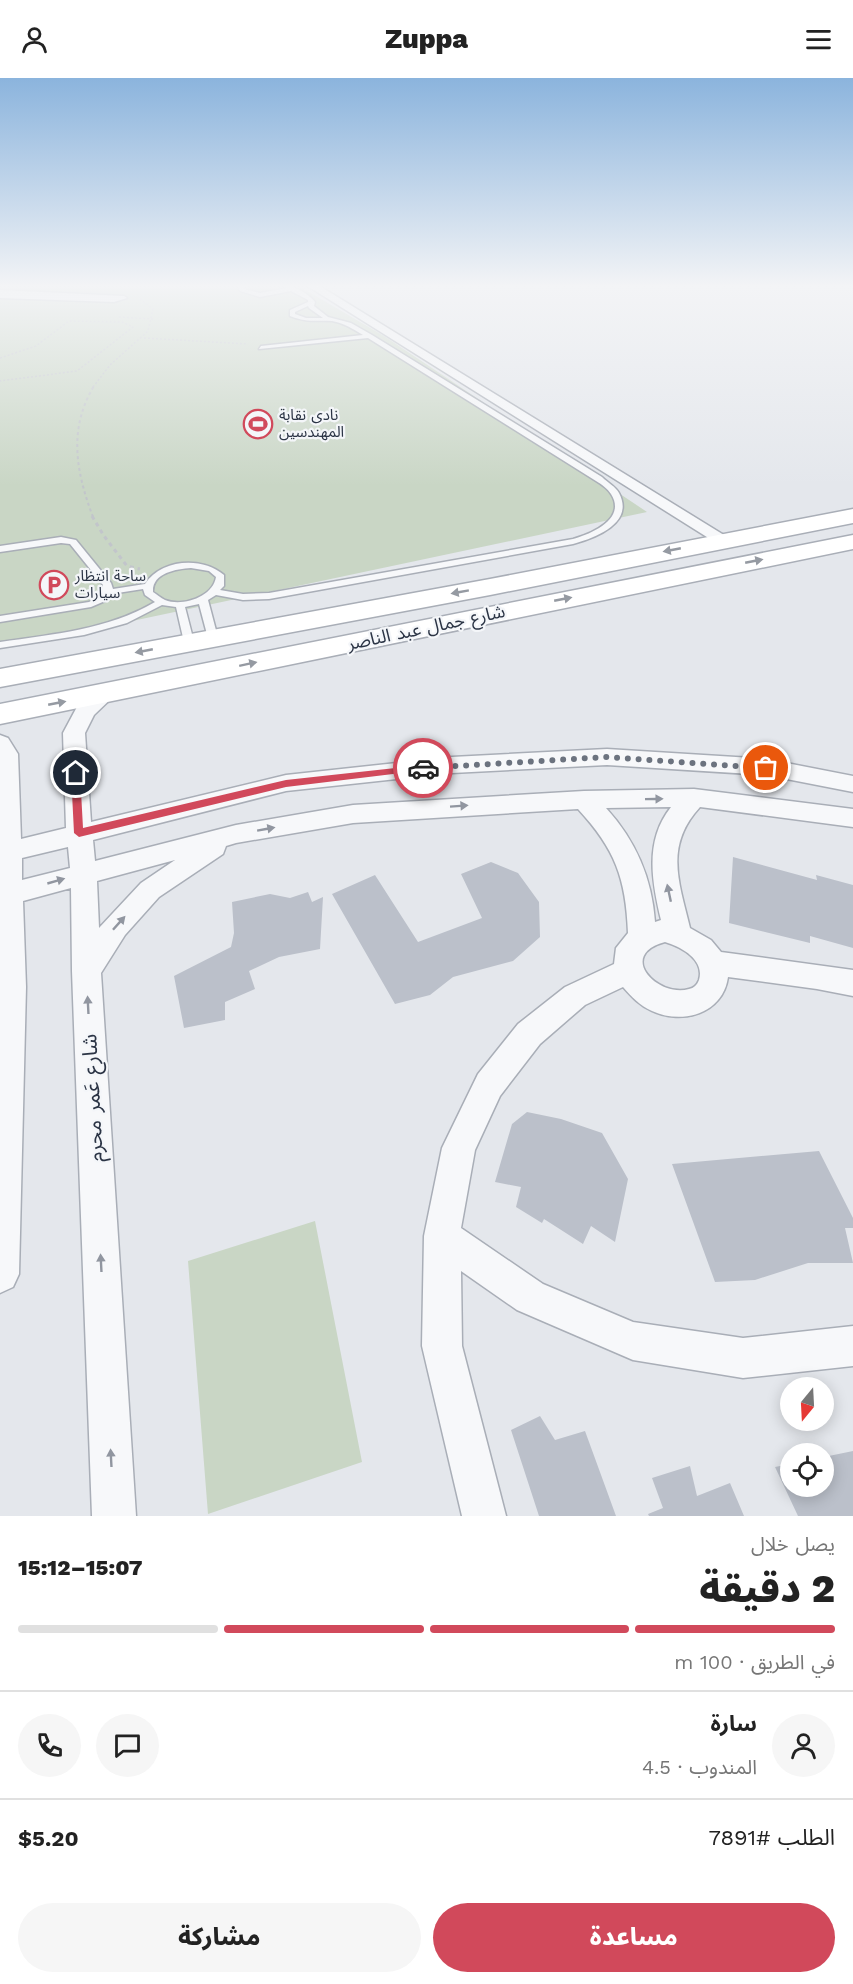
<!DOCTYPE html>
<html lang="ar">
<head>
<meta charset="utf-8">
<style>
  :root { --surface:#fff; --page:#f6f6f6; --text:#222; --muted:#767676; --line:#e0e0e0; --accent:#d1495b }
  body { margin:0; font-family:"Work Sans","Noto Sans Arabic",sans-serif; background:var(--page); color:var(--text); direction:rtl; height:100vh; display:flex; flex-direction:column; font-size:22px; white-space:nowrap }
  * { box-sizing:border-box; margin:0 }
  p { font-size:20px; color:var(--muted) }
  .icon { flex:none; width:33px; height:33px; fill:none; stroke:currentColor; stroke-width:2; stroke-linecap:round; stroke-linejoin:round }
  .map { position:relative; height:1438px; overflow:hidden; direction:ltr }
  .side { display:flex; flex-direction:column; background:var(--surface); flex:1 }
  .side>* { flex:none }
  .needle { width:39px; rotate:198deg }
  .controls { position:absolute; left:780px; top:1299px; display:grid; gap:12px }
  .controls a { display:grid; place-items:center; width:54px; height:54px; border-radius:50%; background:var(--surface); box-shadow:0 3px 15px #0003; font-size:30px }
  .pin { position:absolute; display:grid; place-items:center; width:51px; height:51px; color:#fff; margin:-26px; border:3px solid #fff; border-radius:50%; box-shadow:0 2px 6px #0007 }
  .courier { position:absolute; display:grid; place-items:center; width:60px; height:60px; margin:-30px; border:4px solid #d1495b; border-radius:50%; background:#fff; color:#222; box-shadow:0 2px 8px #0007 }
  .headline em { font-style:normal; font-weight:800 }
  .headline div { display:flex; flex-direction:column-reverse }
  .headline { display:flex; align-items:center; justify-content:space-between; height:102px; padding:0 18px }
  h1 { font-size:39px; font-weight:800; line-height:45px }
  .bar { display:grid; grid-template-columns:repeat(4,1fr); gap:9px 6px; align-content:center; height:72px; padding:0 18px }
  .bar i { height:8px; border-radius:4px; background:var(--line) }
  .bar .current { background:var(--accent) }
  .bar p { grid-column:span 4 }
  .line { display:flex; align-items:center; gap:15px; padding:0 18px; border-top:2px solid var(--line) }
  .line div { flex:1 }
  .round { display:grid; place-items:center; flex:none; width:63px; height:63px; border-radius:32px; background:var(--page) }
  .action { display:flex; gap:12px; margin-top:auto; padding:12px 18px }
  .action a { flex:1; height:69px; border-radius:36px; background:var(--accent); color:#fff; font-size:24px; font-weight:800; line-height:69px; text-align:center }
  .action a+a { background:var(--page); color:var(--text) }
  header { display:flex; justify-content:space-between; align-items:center; height:78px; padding:0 18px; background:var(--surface); font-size:27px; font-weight:800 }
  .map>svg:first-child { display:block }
  .green { fill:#c9d6c5 }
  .building { fill:#bbc0ca }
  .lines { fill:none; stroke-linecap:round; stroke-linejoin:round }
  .service-casing { stroke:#a9aeb7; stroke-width:3 }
  .minor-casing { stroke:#a9aeb7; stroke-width:3 }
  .secondary-casing { stroke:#a9aeb7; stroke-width:3 }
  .path-far2 { stroke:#c2c5cb; stroke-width:1.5; stroke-dasharray:2 2; stroke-linecap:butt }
  .path-far1 { stroke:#c2c5cb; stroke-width:2; stroke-dasharray:3 3; stroke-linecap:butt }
  .path { stroke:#c2c5cb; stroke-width:3; stroke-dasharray:4 4; stroke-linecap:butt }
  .service { fill:#f7f8fa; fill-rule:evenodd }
  .minor { fill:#f7f8fa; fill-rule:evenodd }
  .secondary { fill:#fff; fill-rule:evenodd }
  .oneway { fill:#959aa2 }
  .oneway2 { fill:#9196a0 }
  .route { fill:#d1495b }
  .done { stroke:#6c737f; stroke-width:6; stroke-dasharray:0 10.8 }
  .labels { text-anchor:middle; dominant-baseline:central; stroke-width:4.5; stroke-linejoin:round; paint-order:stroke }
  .far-poi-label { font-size:15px; fill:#2b3445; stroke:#f4f6f9; text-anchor:start }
  .street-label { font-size:18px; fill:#2b3445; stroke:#f4f6f9 }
  .near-street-label { font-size:21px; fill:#2b3445; stroke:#f4f6f9 }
</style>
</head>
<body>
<header><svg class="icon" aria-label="menu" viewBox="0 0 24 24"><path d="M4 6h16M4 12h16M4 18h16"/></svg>Zuppa<svg class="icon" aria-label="person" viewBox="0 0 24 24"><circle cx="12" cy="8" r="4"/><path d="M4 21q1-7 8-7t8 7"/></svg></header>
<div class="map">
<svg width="853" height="1438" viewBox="0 0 853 1438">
  <rect width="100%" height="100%" fill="#e4e7ec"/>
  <!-- green -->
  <path class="green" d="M 0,207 L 297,207 L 384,258 L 647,434 L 0,571 Z
    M 315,1143 L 362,1384 L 208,1436 L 188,1183 Z"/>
  <!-- building -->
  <path class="building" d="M 733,779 L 817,802 L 816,797 L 853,807 L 853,870 L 810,858 L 810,865 L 729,845 Z
    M 491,784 L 518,795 L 539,824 L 540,859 L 513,883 L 453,899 L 430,917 L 395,926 L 332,816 L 375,797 L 418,864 L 482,840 L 461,796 Z
    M 308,814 L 312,824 L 323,819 L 320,871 L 279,879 L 249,893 L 255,911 L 225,924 L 225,942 L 184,950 L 174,898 L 231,869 L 234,855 L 232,824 L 270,816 L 290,820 Z
    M 527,1034 L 561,1041 L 602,1055 L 628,1101 L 615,1164 L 591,1148 L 583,1166 L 544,1141 L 542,1145 L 516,1129 L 521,1109 L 495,1104 L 512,1046 Z
    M 819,1073 L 853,1140 L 853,1150 L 845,1150 L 853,1185 L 808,1185 L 755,1202 L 715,1204 L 672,1086 Z
    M 540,1338 L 555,1362 L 585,1353 L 616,1438 L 539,1438 L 511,1352 Z
    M 853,1373 L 853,1438 L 798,1438 L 775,1389 L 790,1386 L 790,1408 L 824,1408 L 824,1379 Z
    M 690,1388 L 697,1418 L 730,1405 L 744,1438 L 649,1438 L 648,1436 L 663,1430 L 652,1400 Z"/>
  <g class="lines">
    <!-- service casing -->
    <g class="service-casing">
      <path id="service" d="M 241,207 L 246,207 L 244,211 L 260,215 L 287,210 L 283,207 C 293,207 309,216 315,224 L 314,228 L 328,239 L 351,245 L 372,257 L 602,399 C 607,404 616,409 619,415 C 635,445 595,460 573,466 L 269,521 L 243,522 L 216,517 L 208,522 L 218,560 L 213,563 L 208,560 L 199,526 L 185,529 L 194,564 L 189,567 L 184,564 L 176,529 L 162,527 L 127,545 L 84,557 L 0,570 L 0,564 C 54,556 107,552 155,524 L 145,517 L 143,511 L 111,516 L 105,523 L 91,529 L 0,544 L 0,538 L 89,524 L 99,519 L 103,514 L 103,507 L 70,466 L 61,465 L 0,474 L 0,468 L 61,459 L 76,462 L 111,505 L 113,511 L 145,506 C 161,481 202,478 224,497 L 224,508 L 220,512 L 243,516 L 269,515 L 573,461 C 591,456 627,441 611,416 C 608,411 601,406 596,403 L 368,260 L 259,271 L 261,268 L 363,257 C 353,251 344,245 332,243 C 315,242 308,245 290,238 L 290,232 L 308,224 L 308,222 L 291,213 L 260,219 L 240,213 L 238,209 ZM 308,228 L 309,230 L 323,240 L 306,240 L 295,236 L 295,234 ZM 191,490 L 209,493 L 216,499 C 213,519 182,529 165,522 C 161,520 156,516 153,514 C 152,495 176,491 191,490 Z
        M 0,212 L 124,218 L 127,220 L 114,224 L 0,220 L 0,216 L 69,219 L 0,216 Z"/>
    </g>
    <!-- minor casing -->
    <g class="minor-casing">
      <path id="minor" d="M 306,207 L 318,207 L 732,462 L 730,466 L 718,466 Z
        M 106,608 L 113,610 L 117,615 L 94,637 L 85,655 L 91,744 L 286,697 L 452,679 L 607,671 L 766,681 L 853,698 L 853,714 L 766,697 L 607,687 L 452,695 L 286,713 L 93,762 L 95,783 L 236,747 L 353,727 L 584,713 L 694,711 L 853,731 L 853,749 L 700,729 C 664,768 679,804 690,850 L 711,862 L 721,874 L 853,892 L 853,918 L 817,911 L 728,899 C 723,936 682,947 652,933 C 639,927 632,919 623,909 L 585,927 L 540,966 L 500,1018 L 475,1072 L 461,1150 L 543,1206 L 633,1244 L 743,1260 L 853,1248 L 853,1288 L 743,1300 L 633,1282 L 517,1232 L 461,1193 L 462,1268 L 506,1438 L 462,1438 L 422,1268 L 424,1158 L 442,1070 L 478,996 L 518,946 L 565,909 L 614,886 L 616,870 L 628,855 C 626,800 615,771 578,731 L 353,745 L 236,765 L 226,768 L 223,776 L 159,819 L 125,857 L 101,895 L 136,1438 L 92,1438 L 72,893 L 71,810 L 23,823 L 26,909 L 19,1196 L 13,1209 L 0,1215 L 0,657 L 8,660 L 18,676 L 21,761 L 66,750 L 63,655 L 78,627 L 92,614 ZM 671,729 C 644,763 652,804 661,842 L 655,844 C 652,800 636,763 606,730 ZM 68,769 L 70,790 L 22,802 L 22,780 ZM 175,782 L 141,805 L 99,850 L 97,803 ZM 665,864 C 682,869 705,882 699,902 C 697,907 694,910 689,911 C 658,920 616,877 665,864 Z"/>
    </g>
    <!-- secondary casing -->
    <g class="secondary-casing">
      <path id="secondary" d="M 853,431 L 853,445 L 490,517 L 0,609 L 0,591 L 490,501 Z
        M 853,457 L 853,471 L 0,646 L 0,626 Z"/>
    </g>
    <!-- path-far2 -->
    <path class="path-far2" d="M 119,239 L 154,241
      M 144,260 L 248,266
      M 0,280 L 36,268 L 69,243 L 122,244 L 133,249 L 77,293 L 0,303
      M 93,309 L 110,287 L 148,253 L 153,231 L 140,221"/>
    <!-- path-far1 -->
    <path class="path-far1" d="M 93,439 C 76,394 68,351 94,308"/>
    <!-- path -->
    <path class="path" d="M 92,438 L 104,458 L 127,488 L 140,491"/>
    <!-- service -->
    <use href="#service" class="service"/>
    <!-- minor -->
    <use href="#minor" class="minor"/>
    <!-- secondary -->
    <use href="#secondary" class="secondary"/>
  </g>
  <!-- one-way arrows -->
  <defs><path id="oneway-solid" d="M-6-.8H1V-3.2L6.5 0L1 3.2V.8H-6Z" transform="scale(1.5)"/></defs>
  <g class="oneway">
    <use href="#oneway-solid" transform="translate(672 472) rotate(169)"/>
    <use href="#oneway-solid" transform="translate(754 483) rotate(-11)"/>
    <use href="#oneway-solid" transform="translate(460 514) rotate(170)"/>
    <use href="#oneway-solid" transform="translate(563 521) rotate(-11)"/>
    <use href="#oneway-solid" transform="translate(144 573) rotate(169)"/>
    <use href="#oneway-solid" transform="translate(248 586) rotate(-12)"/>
    <use href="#oneway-solid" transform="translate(57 625) rotate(-11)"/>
  </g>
  <g class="oneway2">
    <use href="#oneway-solid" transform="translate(654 721) rotate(-1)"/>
    <use href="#oneway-solid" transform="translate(459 728) rotate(-4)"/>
    <use href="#oneway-solid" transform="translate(266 751) rotate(-10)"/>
    <use href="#oneway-solid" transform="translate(56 803) rotate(-16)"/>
    <use href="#oneway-solid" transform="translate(669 815) rotate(-102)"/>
    <use href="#oneway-solid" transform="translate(119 845) rotate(-48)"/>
    <use href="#oneway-solid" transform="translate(88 927) rotate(-93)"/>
    <use href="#oneway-solid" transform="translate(101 1185) rotate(-93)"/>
    <use href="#oneway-solid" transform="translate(111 1380) rotate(-93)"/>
  </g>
  <!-- sky -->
  <linearGradient id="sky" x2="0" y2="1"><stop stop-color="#8bb4dd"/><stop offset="0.51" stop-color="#f3f4f6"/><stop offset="1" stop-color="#f3f4f6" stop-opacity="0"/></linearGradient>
  <rect width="853" height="408" fill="url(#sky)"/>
  <!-- route -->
  <path class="route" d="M 423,687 L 428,690 L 426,692 L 286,709 L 79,759 L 74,755 L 71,695 L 76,692 L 80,695 L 83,750 L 286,702 Z"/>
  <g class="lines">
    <!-- done -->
    <path class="done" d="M 423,690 L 607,679 L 766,690"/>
  </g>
  <!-- icons -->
  <defs>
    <g id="stadium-ring" transform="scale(1.5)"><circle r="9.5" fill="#f4f6f9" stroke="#d1495b" stroke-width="1.5"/><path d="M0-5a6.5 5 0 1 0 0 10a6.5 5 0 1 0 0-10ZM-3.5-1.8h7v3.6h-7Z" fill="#d1495b"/></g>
    <g id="parking-ring" transform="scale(1.5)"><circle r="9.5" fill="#f4f6f9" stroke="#d1495b" stroke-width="1.5"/><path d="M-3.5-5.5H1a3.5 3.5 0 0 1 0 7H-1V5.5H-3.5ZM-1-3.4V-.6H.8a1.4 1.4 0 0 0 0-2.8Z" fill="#d1495b"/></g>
  </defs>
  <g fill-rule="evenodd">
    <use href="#stadium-ring" x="258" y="346"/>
    <use href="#parking-ring" x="54" y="507"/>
  </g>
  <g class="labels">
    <!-- far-poi labels -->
    <g class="far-poi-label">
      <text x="279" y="337">نادى نقابة<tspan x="279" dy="17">المهندسين</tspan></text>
      <text x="75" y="498">ساحة انتظار<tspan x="75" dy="17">سيارات</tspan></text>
    </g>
    <!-- street labels -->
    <g class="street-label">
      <text transform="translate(426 549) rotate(-12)">شارع جمال عبد الناصر</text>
    </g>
    <!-- near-street labels -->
    <g class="near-street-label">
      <text transform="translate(92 1020) rotate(-93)">شارع عَمر محرم</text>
    </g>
  </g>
</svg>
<div class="controls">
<a><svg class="needle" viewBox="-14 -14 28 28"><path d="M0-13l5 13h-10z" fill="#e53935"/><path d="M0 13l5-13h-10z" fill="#767676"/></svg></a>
<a><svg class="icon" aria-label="locate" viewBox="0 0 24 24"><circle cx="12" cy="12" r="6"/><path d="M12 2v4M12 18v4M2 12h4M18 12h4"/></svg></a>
</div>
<div class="pin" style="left:766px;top:690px;background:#ea580c"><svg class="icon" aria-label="bag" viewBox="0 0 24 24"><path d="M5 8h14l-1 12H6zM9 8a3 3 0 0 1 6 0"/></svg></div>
<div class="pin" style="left:76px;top:695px;background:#1f2937"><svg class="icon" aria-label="home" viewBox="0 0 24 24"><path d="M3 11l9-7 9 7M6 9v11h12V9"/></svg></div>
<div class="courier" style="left:423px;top:690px"><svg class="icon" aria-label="car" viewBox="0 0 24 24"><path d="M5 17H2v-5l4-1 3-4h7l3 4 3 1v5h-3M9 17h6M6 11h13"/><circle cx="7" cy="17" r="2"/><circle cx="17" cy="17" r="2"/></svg></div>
</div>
<section class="side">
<div class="headline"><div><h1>2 دقيقة</h1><p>يصل خلال</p></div><em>15:07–15:12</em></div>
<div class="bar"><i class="current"></i><i class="current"></i><i class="current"></i><i></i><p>في الطريق · 100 m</p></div>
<div class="line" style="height:108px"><a class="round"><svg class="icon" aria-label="person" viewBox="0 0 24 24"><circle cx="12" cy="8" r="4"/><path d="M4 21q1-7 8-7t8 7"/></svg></a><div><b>سارة</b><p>المندوب · 4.5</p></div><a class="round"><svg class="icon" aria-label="chat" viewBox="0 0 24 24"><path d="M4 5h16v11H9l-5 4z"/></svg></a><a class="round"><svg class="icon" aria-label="phone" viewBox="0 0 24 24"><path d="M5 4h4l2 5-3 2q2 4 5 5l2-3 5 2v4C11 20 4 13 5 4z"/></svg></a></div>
<div class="line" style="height:78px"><div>الطلب #7891</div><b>$5.20</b></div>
<div class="action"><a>مساعدة</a><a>مشاركة</a></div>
</section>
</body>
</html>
